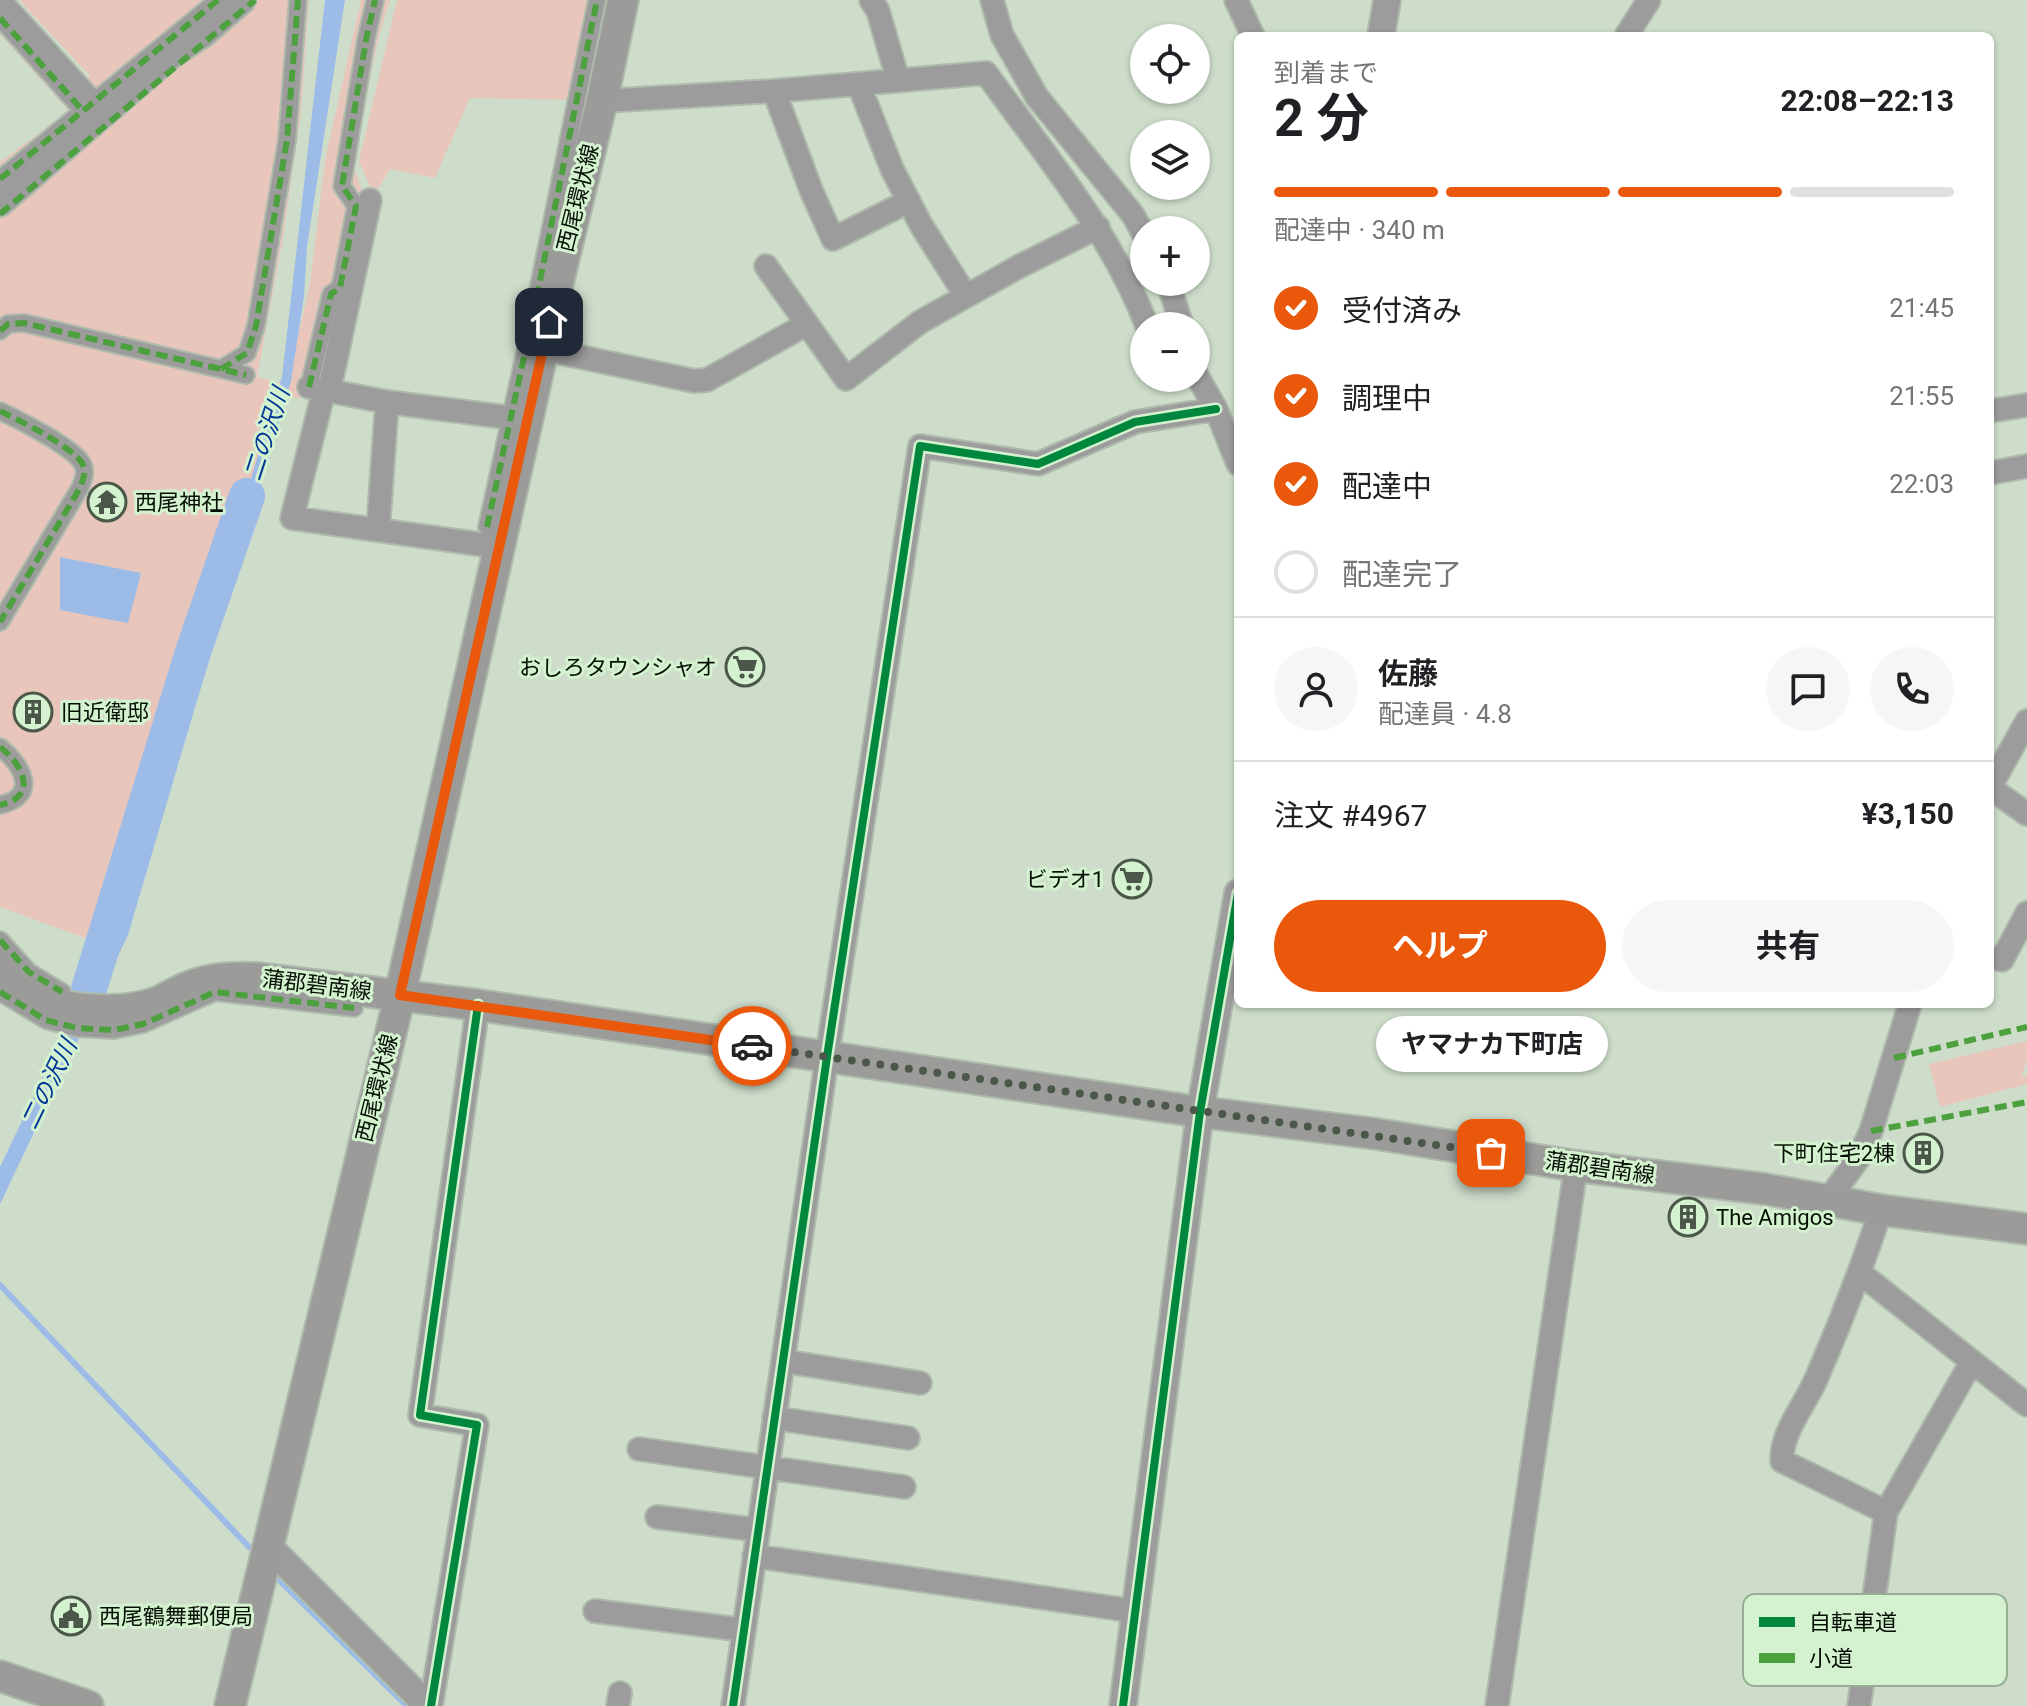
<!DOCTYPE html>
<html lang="ja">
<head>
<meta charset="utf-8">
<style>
  :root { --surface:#fff; --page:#f6f6f6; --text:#202124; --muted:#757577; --line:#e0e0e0; --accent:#ea580c }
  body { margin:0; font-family:Roboto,"Noto Sans JP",sans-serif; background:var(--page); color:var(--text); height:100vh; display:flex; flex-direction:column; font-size:30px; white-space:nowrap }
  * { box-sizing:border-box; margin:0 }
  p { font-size:26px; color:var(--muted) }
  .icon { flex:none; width:44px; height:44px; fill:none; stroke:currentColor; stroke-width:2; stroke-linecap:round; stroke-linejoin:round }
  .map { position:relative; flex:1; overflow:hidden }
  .panel { position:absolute; left:1234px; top:32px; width:760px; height:976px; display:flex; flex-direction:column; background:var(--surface); border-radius:12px; box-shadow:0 2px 6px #0004 }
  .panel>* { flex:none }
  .tools { position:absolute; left:1130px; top:24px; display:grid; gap:16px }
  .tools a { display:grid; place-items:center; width:80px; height:80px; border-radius:50%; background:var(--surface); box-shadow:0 2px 6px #0004; font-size:40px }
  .pin { position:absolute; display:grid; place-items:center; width:68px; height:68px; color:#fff; margin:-34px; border-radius:16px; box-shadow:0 4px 12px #0006 }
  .courier { position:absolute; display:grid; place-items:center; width:80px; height:80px; margin:-40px; border:6px solid #ea580c; border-radius:50%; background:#fff; color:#222; box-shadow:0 2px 10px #0007 }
  .bubble { position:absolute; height:56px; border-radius:28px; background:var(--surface); box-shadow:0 2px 6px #0004; font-size:26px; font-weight:700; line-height:56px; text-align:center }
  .head em { font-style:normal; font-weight:700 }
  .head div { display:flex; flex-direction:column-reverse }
  .head { display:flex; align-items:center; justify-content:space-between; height:136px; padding:0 40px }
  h1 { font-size:52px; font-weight:700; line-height:60px }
  .bar { display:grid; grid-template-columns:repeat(4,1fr); gap:12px 8px; align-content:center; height:96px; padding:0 40px }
  .bar i { height:10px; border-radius:6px; background:var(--line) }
  .bar .on { background:var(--accent) }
  .bar p { grid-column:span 4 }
  .line { display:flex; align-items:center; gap:20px; padding:0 40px; border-top:2px solid var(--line) }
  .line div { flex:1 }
  .round { display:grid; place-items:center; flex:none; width:84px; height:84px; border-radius:42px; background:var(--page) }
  ol { padding:0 40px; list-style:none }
  li { display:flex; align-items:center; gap:24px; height:88px }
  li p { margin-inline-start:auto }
  li .icon { padding:8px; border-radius:50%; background:var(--accent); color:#fff; stroke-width:4 }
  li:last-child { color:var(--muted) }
  li i { width:44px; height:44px; border:4px solid var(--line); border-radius:50% }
  .primary-button { display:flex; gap:16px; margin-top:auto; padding:16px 40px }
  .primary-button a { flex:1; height:92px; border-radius:48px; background:var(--accent); color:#fff; font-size:32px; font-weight:700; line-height:92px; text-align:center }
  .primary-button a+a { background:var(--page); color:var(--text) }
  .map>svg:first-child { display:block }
  .green { fill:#e8c6bc }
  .water { fill:#9cbce7 }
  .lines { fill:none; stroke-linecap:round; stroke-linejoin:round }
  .stream { stroke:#9cbce7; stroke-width:6 }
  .river { stroke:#9cbce7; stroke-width:36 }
  .pedestrian-casing { stroke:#aebaac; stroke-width:20 }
  .minor-casing { stroke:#aebaac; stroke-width:26 }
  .tertiary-casing { stroke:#aebaac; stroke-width:30 }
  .secondary-casing { stroke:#aebaac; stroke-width:34 }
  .pedestrian { stroke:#9d9c9d; stroke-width:16 }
  .minor { stroke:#9d9c9d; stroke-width:22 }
  .tertiary { stroke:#9d9c9d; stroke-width:26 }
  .secondary { stroke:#9b9c9a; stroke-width:30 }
  .quiet { stroke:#4ca03d; stroke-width:6; stroke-dasharray:12 6; stroke-linecap:butt }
  .cycleway-casing { stroke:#d4f2cf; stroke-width:13 }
  .cycleway { stroke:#00873e; stroke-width:8 }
  .done { stroke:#4b5749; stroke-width:8; stroke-dasharray:0 14.4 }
  .route { stroke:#ea580c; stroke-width:10 }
  .labels { text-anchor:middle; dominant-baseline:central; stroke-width:6; stroke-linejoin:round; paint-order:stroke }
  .street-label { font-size:22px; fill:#050f04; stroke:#d4f2cf }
  .poi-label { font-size:22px; fill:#050f04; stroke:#d4f2cf; text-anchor:start }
  .water-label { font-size:24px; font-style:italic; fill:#003697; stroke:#d4f2cf }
  .key { fill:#d4f2cf; stroke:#96ae92; stroke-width:2 }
  .key-label { font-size:22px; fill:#050f04 }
</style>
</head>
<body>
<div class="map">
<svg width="2027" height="1706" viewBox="0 0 2027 1706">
  <rect width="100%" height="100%" fill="#cdddca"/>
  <!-- green -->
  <path class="green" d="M 19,0 L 309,0 L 301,113 L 283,238 L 257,377 L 285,384 L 121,951 L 0,907 L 0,162 L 69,111 L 0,34 L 0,9 L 78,95 L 90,76 Z
    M 361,0 L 390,0 L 379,36 L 352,162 L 366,203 L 316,398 L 284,398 L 310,284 L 325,160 Z
    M 397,0 L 605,0 L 584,100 L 470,98 L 435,178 L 390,169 L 374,196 L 359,161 Z
    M 2027,1041 L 2027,1059 L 2022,1075 L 2027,1078 L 2027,1084 L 1940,1107 L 1929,1064 Z"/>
  <!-- water -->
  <path class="water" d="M 325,0 L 345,0 L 307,247 L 304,297 L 291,381 L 128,935 L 0,1204 L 0,1167 L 113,930 L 282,377 Z
    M 60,557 L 141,573 L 128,623 L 60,610 Z"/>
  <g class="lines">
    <!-- stream -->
    <path class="stream" d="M 0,1285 L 249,1547
      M 273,1574 L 407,1706"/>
    <!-- river -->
    <path class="river" d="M 89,989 L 194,649 L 247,496"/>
    <!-- pedestrian casing -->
    <g class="pedestrian-casing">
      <path id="pedestrian" d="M 0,18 L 84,112
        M 0,179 L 218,0
        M 0,331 L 8,324 L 24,323 L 246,375
        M 221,369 L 247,353 L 256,326 L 287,140 L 298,0
        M 309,387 L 331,294 L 340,288 L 356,206 L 342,186 L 366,40 L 375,0
        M 0,411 C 19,420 71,446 82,463 C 87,472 83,480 80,488 L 0,622
        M 487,527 L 532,320 L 597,0
        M 0,747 C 22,764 40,796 0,805
        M 0,940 L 29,972 L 62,992
        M 0,992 L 46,1020 L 77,1028 L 114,1030 L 143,1024 L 215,992 L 354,1008"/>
    </g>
    <!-- minor casing -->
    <g class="minor-casing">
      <path id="minor" d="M 871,0 L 878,11 L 898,80
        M 992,0 L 1002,35 L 1037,97 L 1133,215 L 1144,235
        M 1236,0 L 1253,36
        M 0,1 L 104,115
        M 1626,36 L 1649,0
        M 859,85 L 892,169 L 921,225 L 966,296
        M 774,91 L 811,190 L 833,239 L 909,201
        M 602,101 L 774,91 L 986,73 C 1044,154 1111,232 1147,326
        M 766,266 L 846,379 L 920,322 L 1018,267 L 1098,227
        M 1168,282 L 1182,326
        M 543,349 L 694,381 L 707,380 L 807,324
        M 1196,374 L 1216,409 L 1238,464
        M 309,387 L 387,402 L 528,420
        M 324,390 L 292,518 L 500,547
        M 329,391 L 370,200
        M 1990,411 L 2027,405
        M 1990,473 L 2027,466
        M 378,530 L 387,402
        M 1990,787 L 2027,721
        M 1990,788 L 2027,814
        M 1990,957 L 2002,960 L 2027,913
        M 1828,1200 L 1858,1159 L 1871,1131 L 1910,1004
        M 1881,1210 C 1862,1267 1841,1322 1817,1377 C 1806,1404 1781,1431 1782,1461 L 1886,1512
        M 1860,1273 L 2027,1405
        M 783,1361 L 920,1383
        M 774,1418 L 908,1438
        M 639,1449 L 904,1487
        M 657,1517 L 758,1530
        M 754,1556 L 1134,1611
        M 595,1611 L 744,1630
        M 431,1706 L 477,1425 L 420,1415 L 478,1005
        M 618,1706 L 620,1693
        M 733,1706 L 827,1057 L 920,446 L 1038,464 L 1135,422 L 1216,409
        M 1497,1706 L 1576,1166
        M 1859,1706 L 1886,1512 L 1971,1363"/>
    </g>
    <!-- tertiary casing -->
    <g class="tertiary-casing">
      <path id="tertiary" d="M 1381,36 L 1387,0
        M 0,203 L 171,55 L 204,33 L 242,0
        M 267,1545 L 428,1706
        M 1123,1706 L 1200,1112 L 1238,893"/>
    </g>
    <!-- secondary casing -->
    <g class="secondary-casing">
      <path id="secondary" d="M 0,967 C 12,979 23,990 39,997 C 69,1012 124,1014 155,1003 C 166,999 177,991 188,987 C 211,978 232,977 256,978 L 478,1005 L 1200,1112 L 1377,1134 L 1576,1166 L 1765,1189 L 1881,1210 L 2027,1229
        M 0,1676 L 88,1706
        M 230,1706 L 400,995 L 555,295 L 602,101 L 623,0"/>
    </g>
    <!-- pedestrian -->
    <use href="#pedestrian" class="pedestrian"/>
    <!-- minor -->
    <use href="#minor" class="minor"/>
    <!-- tertiary -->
    <use href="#tertiary" class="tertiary"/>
    <!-- secondary -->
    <use href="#secondary" class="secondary"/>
    <!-- quiet -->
    <path class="quiet" d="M 0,18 L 84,112
      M 0,179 L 218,0
      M 0,214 L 255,0
      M 0,331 L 8,324 L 24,323 L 246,375
      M 221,369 L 247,353 L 256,326 L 287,140 L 298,0
      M 309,387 L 331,294 L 340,288 L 356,206 L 342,186 L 366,40 L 375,0
      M 0,411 C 19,420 71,446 82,463 C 87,472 83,480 80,488 L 0,622
      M 487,527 L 532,320 L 597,0
      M 0,747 C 22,764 40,796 0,805
      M 0,940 L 29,972 L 62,992
      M 0,992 L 46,1020 L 77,1028 L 114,1030 L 143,1024 L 215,992 L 354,1008
      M 1894,1058 L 2027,1027
      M 1871,1131 L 2027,1102"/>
    <!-- cycleway casing -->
    <g class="cycleway-casing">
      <path id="cycleway" d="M 431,1706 L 477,1425 L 420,1415 L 478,1005
        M 733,1706 L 827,1057 L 920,446 L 1038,464 L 1135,422 L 1216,409
        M 1123,1706 L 1200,1112 L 1238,893"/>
    </g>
    <!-- cycleway -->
    <use href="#cycleway" class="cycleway"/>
  </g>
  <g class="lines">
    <!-- done -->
    <path class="done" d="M 752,1046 L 1491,1153"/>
    <!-- route -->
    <path class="route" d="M 549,322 L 400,995 L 752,1046"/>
  </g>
  <!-- icons -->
  <defs>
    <g id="temple-ring" transform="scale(2)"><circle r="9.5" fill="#d4f2cf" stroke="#4b5749" stroke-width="1.5"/><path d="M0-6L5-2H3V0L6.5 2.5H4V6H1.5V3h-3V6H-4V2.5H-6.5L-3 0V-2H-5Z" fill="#4b5749"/></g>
    <g id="supermarket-ring" transform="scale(2)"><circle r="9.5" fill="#d4f2cf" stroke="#4b5749" stroke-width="1.5"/><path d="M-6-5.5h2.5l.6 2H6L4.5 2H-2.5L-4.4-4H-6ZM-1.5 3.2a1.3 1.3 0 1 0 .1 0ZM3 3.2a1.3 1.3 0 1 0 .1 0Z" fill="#4b5749"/></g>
    <g id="building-ring" transform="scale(2)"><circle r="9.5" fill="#d4f2cf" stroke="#4b5749" stroke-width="1.5"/><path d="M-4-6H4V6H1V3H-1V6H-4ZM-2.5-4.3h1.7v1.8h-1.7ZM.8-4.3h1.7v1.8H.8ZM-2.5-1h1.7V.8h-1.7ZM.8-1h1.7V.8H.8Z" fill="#4b5749"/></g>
    <g id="civic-ring" transform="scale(2)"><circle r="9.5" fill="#d4f2cf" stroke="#4b5749" stroke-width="1.5"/><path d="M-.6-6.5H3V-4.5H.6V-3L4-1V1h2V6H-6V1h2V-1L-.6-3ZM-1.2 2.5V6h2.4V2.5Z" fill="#4b5749"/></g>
  </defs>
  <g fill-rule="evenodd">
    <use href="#temple-ring" x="107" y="502"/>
    <use href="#supermarket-ring" x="745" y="667"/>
    <use href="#building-ring" x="33" y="712"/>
    <use href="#supermarket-ring" x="1132" y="879"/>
    <use href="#building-ring" x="1923" y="1153"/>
    <use href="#building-ring" x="1688" y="1217"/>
    <use href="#civic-ring" x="71" y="1616"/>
  </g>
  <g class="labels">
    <!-- street labels -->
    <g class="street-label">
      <text transform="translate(578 198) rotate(-76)">西尾環状線</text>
      <text transform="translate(317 985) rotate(7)">蒲郡碧南線</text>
      <text transform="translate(377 1088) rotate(-76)">西尾環状線</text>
      <text transform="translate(1600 1168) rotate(8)">蒲郡碧南線</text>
    </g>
    <!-- poi labels -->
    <g class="poi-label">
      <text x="135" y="502">西尾神社</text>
      <text x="717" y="667" text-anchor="end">おしろタウンシャオ</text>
      <text x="61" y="712">旧近衛邸</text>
      <text x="1104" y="879" text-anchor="end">ビデオ1</text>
      <text x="1895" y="1153" text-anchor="end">下町住宅2棟</text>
      <text x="1716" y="1217">The Amigos</text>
      <text x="99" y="1616">西尾鶴舞郵便局</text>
    </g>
    <!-- water labels -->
    <g class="water-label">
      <text transform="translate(267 434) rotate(-72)">二の沢川</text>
      <text transform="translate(49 1084) rotate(-64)">二の沢川</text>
    </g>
  </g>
  <!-- legend -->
  <rect x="1743" y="1594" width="264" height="92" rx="12" class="key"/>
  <rect x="1759" y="1617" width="36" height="10" fill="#00873e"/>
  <rect x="1759" y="1653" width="36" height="10" fill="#4ca03d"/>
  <g class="key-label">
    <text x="1809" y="1630">自転車道</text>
    <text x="1809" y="1666">小道</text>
  </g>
</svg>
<div class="tools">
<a><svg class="icon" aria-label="locate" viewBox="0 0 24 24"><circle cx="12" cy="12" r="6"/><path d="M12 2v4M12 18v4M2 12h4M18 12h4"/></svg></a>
<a><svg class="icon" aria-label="layers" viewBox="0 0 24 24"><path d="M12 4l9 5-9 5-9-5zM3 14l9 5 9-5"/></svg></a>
<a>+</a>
<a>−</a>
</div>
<div class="pin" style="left:1491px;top:1153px;background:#ea580c"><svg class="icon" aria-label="bag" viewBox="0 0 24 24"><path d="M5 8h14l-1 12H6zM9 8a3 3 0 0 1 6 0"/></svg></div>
<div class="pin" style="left:549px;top:322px;background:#1f2937"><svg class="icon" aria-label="home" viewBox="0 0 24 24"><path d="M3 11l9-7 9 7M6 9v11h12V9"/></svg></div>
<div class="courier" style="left:752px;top:1046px"><svg class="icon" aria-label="car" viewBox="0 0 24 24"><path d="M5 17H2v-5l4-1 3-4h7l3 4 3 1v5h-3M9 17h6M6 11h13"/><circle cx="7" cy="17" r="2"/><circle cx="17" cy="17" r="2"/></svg></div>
<div class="bubble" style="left:1376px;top:1016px;width:232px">ヤマナカ下町店</div>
<section class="panel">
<div class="head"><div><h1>2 分</h1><p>到着まで</p></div><em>22:08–22:13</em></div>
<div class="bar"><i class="on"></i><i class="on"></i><i class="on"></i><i></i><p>配達中 · 340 m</p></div>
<ol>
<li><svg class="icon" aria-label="check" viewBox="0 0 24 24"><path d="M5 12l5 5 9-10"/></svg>受付済み<p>21:45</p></li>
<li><svg class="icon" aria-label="check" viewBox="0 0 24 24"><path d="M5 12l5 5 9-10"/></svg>調理中<p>21:55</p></li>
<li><svg class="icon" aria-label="check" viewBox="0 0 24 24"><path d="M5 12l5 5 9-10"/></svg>配達中<p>22:03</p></li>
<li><i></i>配達完了</li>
</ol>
<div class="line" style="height:144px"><a class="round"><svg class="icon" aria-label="person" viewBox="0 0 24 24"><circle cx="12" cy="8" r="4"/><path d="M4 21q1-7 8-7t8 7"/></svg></a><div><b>佐藤</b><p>配達員 · 4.8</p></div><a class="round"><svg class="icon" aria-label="chat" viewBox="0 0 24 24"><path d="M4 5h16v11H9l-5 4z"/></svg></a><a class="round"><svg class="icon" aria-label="phone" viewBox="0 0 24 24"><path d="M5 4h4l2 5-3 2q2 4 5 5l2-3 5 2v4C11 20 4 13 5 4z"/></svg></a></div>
<div class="line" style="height:104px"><div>注文 #4967</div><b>¥3,150</b></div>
<div class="primary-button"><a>ヘルプ</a><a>共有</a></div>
</section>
</div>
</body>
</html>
